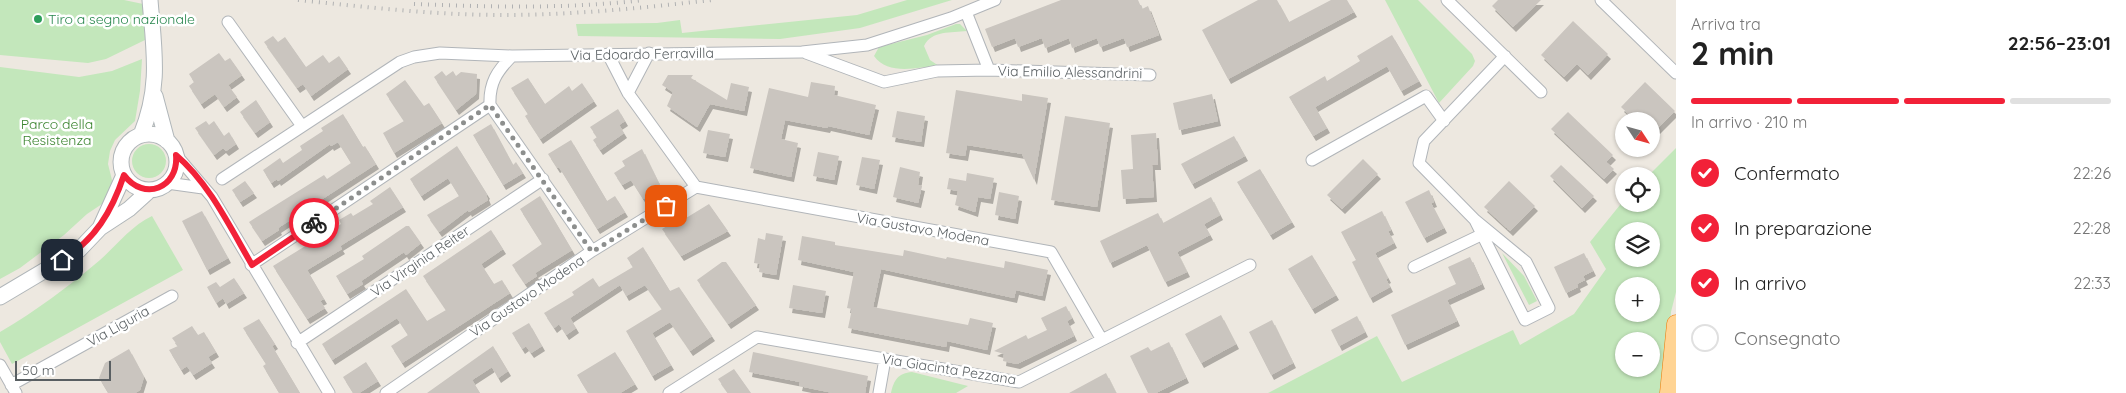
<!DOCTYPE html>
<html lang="it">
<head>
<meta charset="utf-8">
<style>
  :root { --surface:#fff; --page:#f2f2f2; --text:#222; --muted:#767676; --line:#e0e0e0; --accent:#f22138 }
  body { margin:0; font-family:Quicksand,sans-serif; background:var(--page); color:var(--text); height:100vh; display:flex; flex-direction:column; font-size:19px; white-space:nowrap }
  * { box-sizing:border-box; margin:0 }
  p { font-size:16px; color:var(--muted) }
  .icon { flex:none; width:28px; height:28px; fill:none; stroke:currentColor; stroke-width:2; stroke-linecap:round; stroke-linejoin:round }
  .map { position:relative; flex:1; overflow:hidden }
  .drawer { display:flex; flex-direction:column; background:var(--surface); width:450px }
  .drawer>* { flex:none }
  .needle { width:32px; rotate:126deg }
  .buttons { position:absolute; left:1615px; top:112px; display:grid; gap:10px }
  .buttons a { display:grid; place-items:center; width:45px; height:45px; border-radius:50%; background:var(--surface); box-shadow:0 1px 4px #0004; font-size:25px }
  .scale { position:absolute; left:15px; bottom:12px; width:96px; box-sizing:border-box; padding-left:5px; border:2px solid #595f62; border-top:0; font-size:14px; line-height:18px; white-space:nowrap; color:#595f62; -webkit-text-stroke:4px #fff; paint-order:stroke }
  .pin { position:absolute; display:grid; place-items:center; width:42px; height:42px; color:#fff; margin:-21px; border-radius:10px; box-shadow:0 2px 8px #0006 }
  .courier { position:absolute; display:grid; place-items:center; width:50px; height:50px; margin:-25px; border:4px solid #f22138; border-radius:50%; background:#fff; color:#222; box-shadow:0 1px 6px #0007 }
  .head em { font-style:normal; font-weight:700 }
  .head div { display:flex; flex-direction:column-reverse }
  .head { display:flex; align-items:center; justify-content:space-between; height:85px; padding:0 15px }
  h1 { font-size:32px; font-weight:700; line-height:38px }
  .bar { display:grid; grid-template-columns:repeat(4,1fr); gap:8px 5px; align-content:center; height:60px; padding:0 15px }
  .bar i { height:6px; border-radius:4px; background:var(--line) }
  .bar .on { background:var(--accent) }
  .bar p { grid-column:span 4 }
  ol { padding:0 15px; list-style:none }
  li { display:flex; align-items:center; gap:15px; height:55px }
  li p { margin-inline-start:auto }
  li .icon { padding:5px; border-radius:50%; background:var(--accent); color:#fff; stroke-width:4 }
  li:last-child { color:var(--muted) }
  li i { width:28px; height:28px; border:2px solid var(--line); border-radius:50% }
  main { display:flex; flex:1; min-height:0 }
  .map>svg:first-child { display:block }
  .green { fill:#c3e7bb; fill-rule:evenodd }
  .building { fill:#cac5bf; filter:url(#shadow) }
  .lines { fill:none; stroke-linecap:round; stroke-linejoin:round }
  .minor-casing { stroke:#b1b5b9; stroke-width:13 }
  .secondary-casing { stroke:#b0b6b9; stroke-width:17 }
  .trunk-casing { stroke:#ed7600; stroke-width:19 }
  .minor { stroke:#fff; stroke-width:11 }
  .secondary { stroke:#fff; stroke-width:15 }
  .trunk { stroke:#ffd494; stroke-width:18 }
  .rail { stroke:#b0b1b2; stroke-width:4; stroke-dasharray:1 6; stroke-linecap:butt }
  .done { stroke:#8d8f8e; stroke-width:5; stroke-dasharray:0 9 }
  .route { stroke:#f22138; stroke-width:6 }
  .leisure-dot { fill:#2e9e5b; stroke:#fff; stroke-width:2 }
  .labels { text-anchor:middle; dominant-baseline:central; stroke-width:5; stroke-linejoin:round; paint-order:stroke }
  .leisure-label { font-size:14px; fill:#27864d; stroke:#fff; text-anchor:start }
  .street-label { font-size:14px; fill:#595f62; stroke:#fff }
  .park-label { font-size:14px; fill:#3b842f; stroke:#fff }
</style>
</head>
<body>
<main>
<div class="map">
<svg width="1676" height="393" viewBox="0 0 1676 393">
  <defs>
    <filter id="shadow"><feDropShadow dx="3" dy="5" stdDeviation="0" flood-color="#0004"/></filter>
  </defs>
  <rect width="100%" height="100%" fill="#ede8e0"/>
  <!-- green -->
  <path class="green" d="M 0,0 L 124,0 L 143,4 L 145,40 L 106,59 L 88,63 L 0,55 Z
    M 907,0 L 952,0 L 860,28 L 780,39 L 578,36 L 576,24 L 657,23 L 680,20 L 682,33 L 857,15 Z
    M 1385,0 L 1418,0 L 1472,54 L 1475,61 L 1473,66 L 1439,103 Z
    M 956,24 L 960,24 L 967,31 C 951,33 932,30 924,46 L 930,60 L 939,66 C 917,67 888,76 874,56 L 879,47 L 927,35 Z
    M 142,59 L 140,91 L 135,121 L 115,140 L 110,151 L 108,164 L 113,184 L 105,202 L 87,214 L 64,235 L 20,268 L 0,279 L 0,67 L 79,77 L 112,71 Z
    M132 161a17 17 0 1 1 34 0a17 17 0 1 1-34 0Z
    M 1676,148 L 1676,292 L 1671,312 L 1664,393 L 1268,393 L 1377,336 L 1402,382 L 1513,330 L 1520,345 L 1574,314 L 1606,269 L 1590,242 L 1624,200 L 1624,204 L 1651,204 L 1651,176 L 1648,176 ZM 1624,231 L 1651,231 L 1651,259 L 1624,259 ZM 1624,286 L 1651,286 L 1651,314 L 1624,314 ZM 1624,341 L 1651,341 L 1651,369 L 1624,369 Z
    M 152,216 L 183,270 L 12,364 L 0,342 L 0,332 C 36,311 68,287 100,260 C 117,245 131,226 152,216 Z
    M 1502,253 L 1524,276 L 1537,301 L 1529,305 Z
    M 912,372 L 968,386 L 956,393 L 891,393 C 894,380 898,373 912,372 Z"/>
  <!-- building -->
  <path class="building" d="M 1061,0 L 1138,0 L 1142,9 L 1148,6 L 1159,35 L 1127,47 L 1124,38 L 1100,47 L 1097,38 L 1072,48 L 1069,38 L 1045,48 L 1042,38 L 1018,47 L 1015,38 L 992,47 L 985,29 Z
    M 1258,0 L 1277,0 L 1289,22 L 1331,0 L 1347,0 L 1354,12 L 1228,79 L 1202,30 Z
    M 1498,0 L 1541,0 L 1513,27 L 1492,6 Z
    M 1573,21 L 1608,54 L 1588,75 L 1577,64 L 1564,77 L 1541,55 Z
    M 1392,35 L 1419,81 L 1401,91 L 1387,66 L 1315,107 L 1327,128 L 1313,136 L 1289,97 L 1325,76 L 1327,81 L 1360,61 L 1357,56 Z
    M 273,36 L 278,42 L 285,37 L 306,67 L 323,55 L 329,63 L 339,56 L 348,69 L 311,96 L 303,84 L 297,88 L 264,42 Z
    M 219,53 L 225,61 L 230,58 L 242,75 L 228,85 L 237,97 L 224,107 L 215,94 L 201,104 L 189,86 L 194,82 L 189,74 Z
    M 442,71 L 446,76 L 453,71 L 456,76 L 461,72 L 477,74 L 476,94 L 456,110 L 434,77 Z
    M 668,75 L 693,75 L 691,78 L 727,100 L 731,83 L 749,87 L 744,111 L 710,104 L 697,127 L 667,106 L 673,92 L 662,85 Z
    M 528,78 L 545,104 L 569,86 L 572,91 L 582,83 L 594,101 L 540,139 L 525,116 L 528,114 L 511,88 Z
    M 405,80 L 424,106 L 429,103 L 442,123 L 394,153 L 383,133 L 404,121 L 386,94 Z
    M 811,82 L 835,86 L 834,95 L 876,105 L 869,135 L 828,126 L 827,128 L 785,120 L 781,139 L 798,143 L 791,177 L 750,168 L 769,88 L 808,97 Z
    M 1645,82 L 1675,111 L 1651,135 L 1651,121 L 1636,121 L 1621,107 Z
    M 956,90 L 1022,101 L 1022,94 L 1048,98 L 1034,180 L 1022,154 L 967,145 L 965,156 L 946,153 Z
    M 1212,94 L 1218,121 L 1179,130 L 1173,103 Z
    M 256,100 L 270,122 L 255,133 L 240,112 Z
    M 618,109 L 625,121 L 619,125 L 624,133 L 600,150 L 593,140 L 597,137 L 590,127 Z
    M 897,111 L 925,116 L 921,142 L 892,137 Z
    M 1568,112 L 1613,155 L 1606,162 L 1614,169 L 1604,179 L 1551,129 Z
    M 343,114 L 363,147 L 365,146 L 376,164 L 278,228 L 279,230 L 262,241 L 249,222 L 324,175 L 327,179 L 351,163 L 338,142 L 331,146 L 330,144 L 278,181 L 277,179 L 271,183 L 263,170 L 280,158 L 283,163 L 302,150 L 300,146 L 323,131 L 321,128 Z
    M 1065,116 L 1110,123 L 1097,207 L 1051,200 Z
    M 206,121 L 209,125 L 214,121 L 224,136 L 229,132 L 236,144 L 226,151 L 223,148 L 214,155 L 195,128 Z
    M 491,124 L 513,165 L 516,162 L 523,173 L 503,185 L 473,135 Z
    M 708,130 L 730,134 L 725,157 L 703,153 Z
    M 1156,133 L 1158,165 L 1152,165 L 1154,197 L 1123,199 L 1121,170 L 1133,169 L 1131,135 Z
    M 1234,136 L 1245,156 L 1192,184 L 1181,164 Z
    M 571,140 L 607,201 L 615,196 L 625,212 L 597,229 L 559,167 L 557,168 L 548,154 Z
    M 457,146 L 487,194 L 486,195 L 488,200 L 469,212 L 468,210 L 439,232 L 427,215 L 459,196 L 448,178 L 421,196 L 410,179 Z
    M 642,149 L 661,188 L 643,199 L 631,180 L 622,185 L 614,173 L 625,166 L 622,161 Z
    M 818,152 L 839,156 L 834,180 L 813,176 Z
    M 862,157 L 880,160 L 874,189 L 856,185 Z
    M 1363,159 L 1378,174 L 1342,209 L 1327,195 Z
    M 1561,165 L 1594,196 L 1582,208 L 1550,176 Z
    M 900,167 L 920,172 L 918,185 L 922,186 L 918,203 L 893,197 Z
    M 1260,169 L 1292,222 L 1270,235 L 1237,182 Z
    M 967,173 L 994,178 L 990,199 L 978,197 L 975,212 L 955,205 L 958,191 L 947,189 L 949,178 L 966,181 Z
    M 245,181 L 254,193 L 240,202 L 232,190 Z
    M 1509,181 L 1535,206 L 1510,231 L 1484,207 Z
    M 390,187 L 403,207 L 340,246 L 342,249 L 307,270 L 324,299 L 320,301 L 325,308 L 307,319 L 273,266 L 341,224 L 339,220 L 351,213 L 353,216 L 373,204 L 370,201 Z
    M 1429,190 L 1434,202 L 1431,203 L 1444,228 L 1424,238 L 1405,202 Z
    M 999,192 L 1019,196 L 1015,219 L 995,215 Z
    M 540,196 L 572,250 L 535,273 L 537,276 L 525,284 L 512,265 L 542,244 L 520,209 Z
    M 1211,197 L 1220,215 L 1204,224 L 1210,235 L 1177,252 L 1187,272 L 1165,282 L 1147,245 L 1110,263 L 1100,241 L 1158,213 L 1163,223 Z
    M 709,204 L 728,231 L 681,256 L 662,229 L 684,216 L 686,218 Z
    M 202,211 L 228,258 L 207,270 L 182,221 Z
    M 1382,211 L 1391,230 L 1388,231 L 1394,243 L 1375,253 L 1388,278 L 1386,279 L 1390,287 L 1370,298 L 1352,262 L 1356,260 L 1341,232 Z
    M 406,226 L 409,226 L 421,243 L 406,255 L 404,252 L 361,281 L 363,284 L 347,294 L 336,276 L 364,259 L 362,256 Z
    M 491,230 L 503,249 L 481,264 L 494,284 L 502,280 L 510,293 L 402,363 L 391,346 L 408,335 L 397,318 L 332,360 L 322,344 L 406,289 L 427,321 L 446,310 L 423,276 Z
    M 766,233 L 783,236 L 776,275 L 759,272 L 760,264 L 754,263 L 758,238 L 765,240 Z
    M 802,236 L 835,242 L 835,245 L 903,256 L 904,250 L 946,259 L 947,257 L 1004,268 L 1005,261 L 1048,270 L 1042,296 L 1016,290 L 1014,298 L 881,269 L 873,307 L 968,325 L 970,318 L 993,323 L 987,350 L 947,341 L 946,347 L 848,328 L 852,309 L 847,308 L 854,272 L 798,260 Z
    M 643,247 L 670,291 L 679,287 L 712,336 L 690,351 L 670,322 L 652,333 L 671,365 L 652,376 L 626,331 L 662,309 L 645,285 L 626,296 L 620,285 L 570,318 L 576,328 L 566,335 L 559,324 L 554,328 L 544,313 L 574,295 L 572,292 L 593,278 L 599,287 L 633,267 L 627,258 Z
    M 1584,253 L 1593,271 L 1583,276 L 1585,280 L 1577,284 L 1578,287 L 1566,293 L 1554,267 Z
    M 1312,255 L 1336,295 L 1312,309 L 1288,269 Z
    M 1470,257 L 1482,284 L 1447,300 L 1457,321 L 1405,345 L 1391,315 L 1456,284 L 1448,267 Z
    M 722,262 L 726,262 L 756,305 L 728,324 L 697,280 Z
    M 234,278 L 244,293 L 226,304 L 223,298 L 216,303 L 207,287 L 216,282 L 220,287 Z
    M 793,285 L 826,291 L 822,313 L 789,308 Z
    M 1066,306 L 1072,318 L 1067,321 L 1074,336 L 1017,364 L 1003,361 L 1004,354 L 994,351 L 1026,335 L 1028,339 L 1047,330 L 1041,318 Z
    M 1221,315 L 1236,344 L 1201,363 L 1185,334 Z
    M 1357,316 L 1365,332 L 1339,346 L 1331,330 Z
    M 259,319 L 275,344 L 272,346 L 300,393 L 279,393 L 263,366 L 266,364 L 243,328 Z
    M 1272,320 L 1293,363 L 1271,375 L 1249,332 Z
    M 529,323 L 542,346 L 531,353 L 526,346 L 522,349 L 512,333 Z
    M 192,326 L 198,335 L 204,332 L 216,352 L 208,357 L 212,363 L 193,375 L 187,366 L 181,370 L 169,350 L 178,346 L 172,338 Z
    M 1169,342 L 1186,378 L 1156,393 L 1148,393 L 1130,356 L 1148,347 L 1151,351 Z
    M 493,346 L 508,371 L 498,378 L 492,367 L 472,380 L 480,393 L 427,393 Z
    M 129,349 L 144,377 L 140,390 L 135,393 L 108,393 L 99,378 L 105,363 Z
    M 615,352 L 635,384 L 620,393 L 588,393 L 577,375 Z
    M 753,352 L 868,376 L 865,393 L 833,393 L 799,386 L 800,382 L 749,372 Z
    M 366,362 L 378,381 L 359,393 L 353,393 L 343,377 Z
    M 734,369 L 751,393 L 728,393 L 718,379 Z
    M 1106,373 L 1116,393 L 1069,393 Z"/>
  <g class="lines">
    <!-- minor casing -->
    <g class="minor-casing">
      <path id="minor" d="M 1447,0 L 1541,92
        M 1601,0 L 1676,73
        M 966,12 L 989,70
        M 228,22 L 302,126
        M 806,53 L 884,82 L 937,71 L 989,70 L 1150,75
        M 608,54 L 628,93 L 696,187
        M 512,56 C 497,71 489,83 490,105 L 592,251
        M 628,93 L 649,53
        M 176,155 L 212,197 L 329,393
        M 1312,160 L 1426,96 L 1444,121
        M 222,179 L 400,62 L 414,57 L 440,53 L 512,56 L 802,52 L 867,45 L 951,18 L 995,0
        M 167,183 L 203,188
        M 1475,220 L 1526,262 L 1549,308 L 1525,320 L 1475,220 L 1419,163 L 1424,141 L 1505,56
        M 251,265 L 490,105
        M 1414,267 L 1483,234
        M 297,343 L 543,179
        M 0,365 L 16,393
        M 11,385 L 172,296
        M 386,393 L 592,251 L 696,187 L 1051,252 L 1102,340
        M 669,393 L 757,337 L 1019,382 L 1250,265
        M 879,393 L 885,359"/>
    </g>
    <!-- secondary casing -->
    <g class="secondary-casing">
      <path id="secondary" d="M 155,96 L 167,141
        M121 162a28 28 0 1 1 56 0a28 28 0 1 1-56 0Z
        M 141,135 C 161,86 154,51 150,0
        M 100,228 L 124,175
        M 0,297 L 79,250 L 100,228 L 129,209 L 150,190"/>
    </g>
    <!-- trunk casing -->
    <g class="trunk-casing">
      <path id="trunk" d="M 1669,393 L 1676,324"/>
    </g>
    <!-- minor -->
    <use href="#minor" class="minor"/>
    <!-- secondary -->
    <use href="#secondary" class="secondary"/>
    <!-- trunk -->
    <use href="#trunk" class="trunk"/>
    <!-- rail -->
    <path class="rail" d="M 298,0 C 366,7 434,15 503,15 C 573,15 642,8 712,0
      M 414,4 C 491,7 568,9 644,0"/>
  </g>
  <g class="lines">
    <!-- done -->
    <path class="done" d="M 314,223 L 490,105 L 592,252 L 666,206"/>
    <!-- route -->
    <path class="route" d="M 62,260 C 95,240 112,211 124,175 C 144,202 179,188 176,155 C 209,183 230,227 252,265 L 314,223"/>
  </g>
  <!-- markers -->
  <circle class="leisure-dot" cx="38" cy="19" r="5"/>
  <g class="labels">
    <!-- leisure labels -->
    <g class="leisure-label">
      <text x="48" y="19">Tiro a segno nazionale</text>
    </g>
    <!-- street labels -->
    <g class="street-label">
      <text transform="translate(642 54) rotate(-1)">Via Edoardo Ferravilla</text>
      <text transform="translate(1070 72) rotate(1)">Via Emilio Alessandrini</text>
      <text transform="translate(923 229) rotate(10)">Via Gustavo Modena</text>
      <text transform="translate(420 261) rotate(-34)">Via Virginia Reiter</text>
      <text transform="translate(527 296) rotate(-34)">Via Gustavo Modena</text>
      <text transform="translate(118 326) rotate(-29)">Via Liguria</text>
      <text transform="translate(949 369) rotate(9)">Via Giacinta Pezzana</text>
    </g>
    <!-- park labels -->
    <g class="park-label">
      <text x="57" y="124">Parco della<tspan x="57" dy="16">Resistenza</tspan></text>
    </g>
  </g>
</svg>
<div class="buttons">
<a><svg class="needle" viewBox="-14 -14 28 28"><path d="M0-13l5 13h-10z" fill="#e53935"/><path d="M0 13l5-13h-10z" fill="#767676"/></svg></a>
<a><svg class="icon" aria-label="locate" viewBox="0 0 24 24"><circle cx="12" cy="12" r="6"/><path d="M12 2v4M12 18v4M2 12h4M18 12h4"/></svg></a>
<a><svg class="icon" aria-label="layers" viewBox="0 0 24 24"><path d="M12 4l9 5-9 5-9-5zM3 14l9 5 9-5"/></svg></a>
<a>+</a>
<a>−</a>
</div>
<div class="scale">50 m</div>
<div class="pin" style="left:666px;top:206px;background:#ea580c"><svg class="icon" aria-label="bag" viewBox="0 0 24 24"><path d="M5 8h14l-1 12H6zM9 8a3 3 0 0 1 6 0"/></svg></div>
<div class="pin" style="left:62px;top:260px;background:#1f2937"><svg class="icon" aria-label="home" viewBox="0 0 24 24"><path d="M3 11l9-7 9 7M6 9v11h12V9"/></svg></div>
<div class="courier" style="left:314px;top:223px"><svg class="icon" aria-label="bike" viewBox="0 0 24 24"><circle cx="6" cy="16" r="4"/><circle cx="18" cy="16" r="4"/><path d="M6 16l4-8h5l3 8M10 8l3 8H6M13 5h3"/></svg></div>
</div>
<section class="drawer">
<div class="head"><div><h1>2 min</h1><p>Arriva tra</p></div><em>22:56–23:01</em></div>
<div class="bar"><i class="on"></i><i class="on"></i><i class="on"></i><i></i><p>In arrivo · 210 m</p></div>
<ol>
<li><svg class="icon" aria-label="check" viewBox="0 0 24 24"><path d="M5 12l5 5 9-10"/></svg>Confermato<p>22:26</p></li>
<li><svg class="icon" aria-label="check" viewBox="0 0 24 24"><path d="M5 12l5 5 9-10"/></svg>In preparazione<p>22:28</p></li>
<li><svg class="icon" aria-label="check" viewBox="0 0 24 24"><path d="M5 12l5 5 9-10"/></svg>In arrivo<p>22:33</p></li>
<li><i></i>Consegnato</li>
</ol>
</section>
</main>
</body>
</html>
